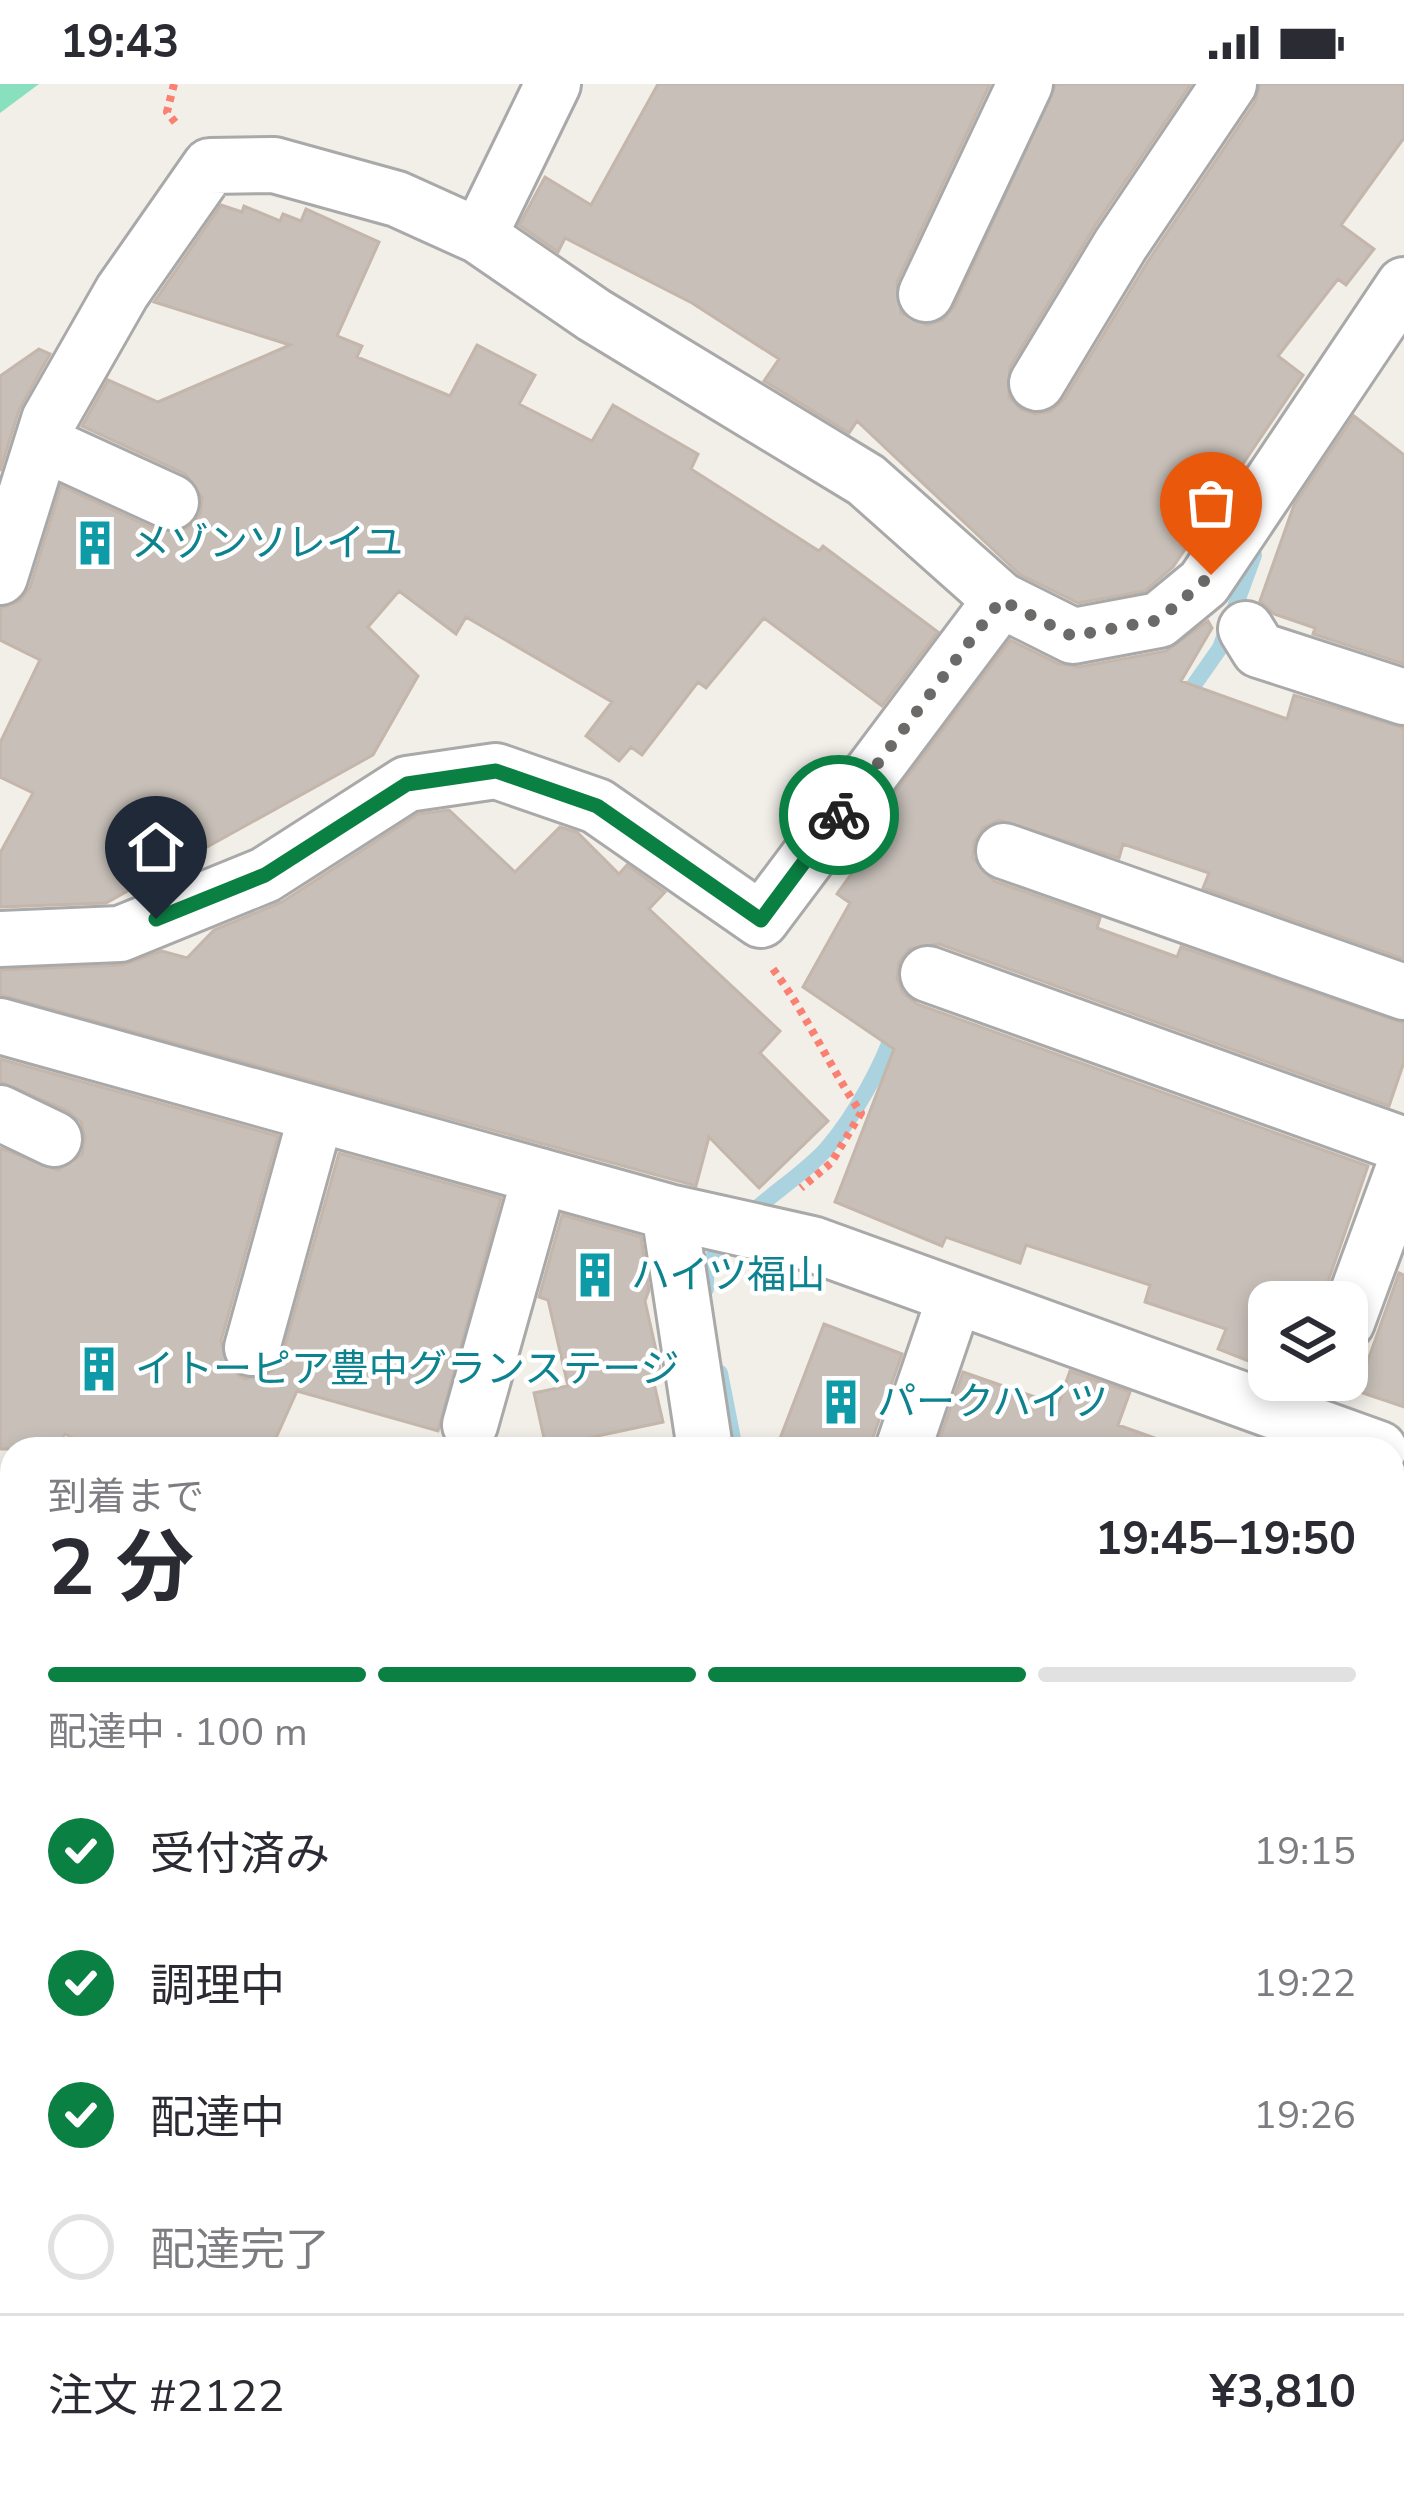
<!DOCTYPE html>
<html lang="ja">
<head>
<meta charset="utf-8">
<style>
  :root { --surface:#fff; --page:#f7f7f7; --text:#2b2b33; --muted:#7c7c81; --line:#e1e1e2; --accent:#0b8043 }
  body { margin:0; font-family:"Nunito Sans","Noto Sans JP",sans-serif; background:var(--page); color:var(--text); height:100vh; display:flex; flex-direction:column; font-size:45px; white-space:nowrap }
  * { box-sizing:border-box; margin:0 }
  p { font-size:39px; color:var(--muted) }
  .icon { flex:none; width:66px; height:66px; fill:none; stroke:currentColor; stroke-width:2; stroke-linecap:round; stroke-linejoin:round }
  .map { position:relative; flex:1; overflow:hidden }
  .panel { position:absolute; left:0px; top:1353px; width:1404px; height:1059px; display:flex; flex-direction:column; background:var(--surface); border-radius:36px 36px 0 0; box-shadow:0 6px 18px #0003 }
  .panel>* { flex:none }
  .controls { position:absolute; left:1248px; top:1197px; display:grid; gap:24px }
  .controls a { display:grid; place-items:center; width:120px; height:120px; border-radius:24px; background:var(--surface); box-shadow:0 6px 18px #0003; font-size:60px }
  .pin { position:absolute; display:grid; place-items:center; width:102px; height:102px; color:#fff; margin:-123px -51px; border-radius:50% 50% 50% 0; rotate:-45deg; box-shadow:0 0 12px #0007 }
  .pin .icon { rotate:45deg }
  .courier { position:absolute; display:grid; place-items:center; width:120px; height:120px; margin:-60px; border:9px solid #0b8043; border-radius:50%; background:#fff; color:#222; box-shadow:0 3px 15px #0007 }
  .summary em { font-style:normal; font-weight:700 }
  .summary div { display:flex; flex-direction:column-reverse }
  .summary { display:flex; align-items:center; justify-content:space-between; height:204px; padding:0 48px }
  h1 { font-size:78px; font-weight:700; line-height:90px }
  .bar { display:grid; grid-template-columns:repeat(4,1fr); gap:18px 12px; align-content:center; height:144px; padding:0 48px }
  .bar i { height:15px; border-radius:9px; background:var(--line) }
  .bar .active { background:var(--accent) }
  .bar p { grid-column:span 4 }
  .line { display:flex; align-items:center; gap:30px; padding:0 48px; border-top:3px solid var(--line) }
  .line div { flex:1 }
  ol { padding:0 48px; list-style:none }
  li { display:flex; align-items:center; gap:36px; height:132px }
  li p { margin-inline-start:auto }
  li .icon { padding:12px; border-radius:50%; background:var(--accent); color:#fff; stroke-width:4 }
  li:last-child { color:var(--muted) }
  li i { width:66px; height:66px; border:6px solid var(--line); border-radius:50% }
  .status { display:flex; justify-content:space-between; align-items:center; height:84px; padding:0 60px; background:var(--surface); direction:ltr }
  .status svg { height:33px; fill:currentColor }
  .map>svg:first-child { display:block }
  .park { fill:#c8facc }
  .pitch { fill:#88e0be }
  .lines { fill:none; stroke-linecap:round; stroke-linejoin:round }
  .stream { stroke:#aad3df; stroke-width:16 }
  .building { fill:#c7bfb8; stroke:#c4b6ab; stroke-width:3 }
  .minor-casing { stroke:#a9a9a9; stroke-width:60 }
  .path { stroke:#fa8072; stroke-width:8; stroke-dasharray:6 6; stroke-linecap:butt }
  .minor { stroke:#fff; stroke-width:54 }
  .done { stroke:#6b6a68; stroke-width:12; stroke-dasharray:0 21.6 }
  .route { stroke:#0b8043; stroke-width:15 }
  .labels { text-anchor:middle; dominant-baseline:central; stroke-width:9; stroke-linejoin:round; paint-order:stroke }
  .culture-label { font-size:39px; fill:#0d838f; stroke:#fff; text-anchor:start }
</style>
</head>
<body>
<div class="status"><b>19:43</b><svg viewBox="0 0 49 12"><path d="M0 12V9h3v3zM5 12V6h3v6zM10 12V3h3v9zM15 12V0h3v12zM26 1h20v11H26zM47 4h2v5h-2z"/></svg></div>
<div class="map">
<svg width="1404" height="2411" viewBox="0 0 1404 2411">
  <rect width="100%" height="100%" fill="#f2efe9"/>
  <!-- park -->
  <path class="park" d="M 12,2069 L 12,2170 L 0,2161 L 0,2092 Z"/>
  <!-- pitch -->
  <path class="pitch" d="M 0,0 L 39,0 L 0,29 Z"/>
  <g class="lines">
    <!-- stream -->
    <path class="stream" d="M 1182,618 L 1220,564 L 1254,471
      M 706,1205 C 700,1148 795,1103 828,1063 C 856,1030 882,982 896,942
      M 720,1289 L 735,1365
      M 989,2411 L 1001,2400"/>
  </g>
  <!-- building -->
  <path class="building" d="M 658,0 L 990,0 L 897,198 L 901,229 L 927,241 L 943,236 L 954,223 L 1056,0 L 1191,0 L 1095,142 L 1010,283 L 1009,313 L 1020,325 L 1035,330 L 1051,327 L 1064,315 L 1148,177 L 1255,18 L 1260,0 L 1404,0 L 1404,54 L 1341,141 L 1374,165 L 1346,201 L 1338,195 L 1278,272 L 1303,291 L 1173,483 L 1145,507 L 1078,519 L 1019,490 L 857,337 L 849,349 L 764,297 L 779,275 L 692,219 L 565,154 L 558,168 L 519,141 L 545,93 L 591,121 Z
    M 221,121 L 242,128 L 244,122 L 280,137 L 283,130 L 301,137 L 306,125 L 379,158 L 337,252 L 362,262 L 357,273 L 450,312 L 477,261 L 535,291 L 519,320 L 592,357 L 613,321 L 698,370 L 691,385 L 819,467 L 823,462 L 938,548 L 882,622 L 764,534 L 706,604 L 698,598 L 642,671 L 631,663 L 619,677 L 586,652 L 612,618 L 466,533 L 456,550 L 399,507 L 368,543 L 418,592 L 373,671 L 106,819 L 0,823 L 0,769 L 33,709 L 0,693 L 0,659 L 40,576 L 0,556 L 0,524 L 20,517 L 30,503 L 61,402 L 159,447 L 188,444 L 200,430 L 202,414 L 185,390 L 82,342 L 108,296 L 158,318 L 290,261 L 154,218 Z
    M 39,265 L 50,270 L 19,326 L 0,387 L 0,292 Z
    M 1354,332 L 1404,371 L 1404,580 L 1313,550 L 1315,544 L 1274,530 L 1260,517 L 1294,421 Z
    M 1208,537 L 1212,544 L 1181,597 L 1287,635 L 1294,611 L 1404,644 L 1404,875 L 1203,804 L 1209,789 L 1123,760 L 1119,774 L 999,736 L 983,744 L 974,758 L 973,774 L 994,797 L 1100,834 L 1097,844 L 1177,873 L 1181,863 L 1404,939 L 1404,978 L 1389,1022 L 939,860 L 909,865 L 899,878 L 897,894 L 903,909 L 917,920 L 1368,1082 L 1321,1218 L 1269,1218 L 1269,1285 L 1218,1265 L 1226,1245 L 1145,1218 L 1150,1201 L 1026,1161 L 1020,1179 L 946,1153 L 942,1162 L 835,1118 L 894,965 L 803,903 L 850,819 L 837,810 L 881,748 L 871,741 L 1010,556 L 1059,580 L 1079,583 L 1166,567 Z
    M 449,726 L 515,788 L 560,743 L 577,748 L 619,790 L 627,781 L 665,808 L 649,825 L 780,947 L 760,969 L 828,1037 L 759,1104 L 709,1053 L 696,1102 L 0,911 L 0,886 L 122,881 L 162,867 L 187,874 L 214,846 L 282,818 L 418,730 Z
    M 0,975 L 278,1052 L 221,1257 L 229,1285 L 245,1295 L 273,1287 L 282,1272 L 339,1069 L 501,1114 L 438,1347 L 297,1307 L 271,1365 L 94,1365 L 65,1350 L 56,1365 L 0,1365 L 0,1064 L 58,1086 L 82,1070 L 85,1054 L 81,1038 L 68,1027 L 0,998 Z
    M 562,1131 L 641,1153 L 649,1206 L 645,1217 L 662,1293 L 653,1295 L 663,1338 L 546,1363 L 534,1309 L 568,1302 L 548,1216 L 539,1213 Z
    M 1399,1189 L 1404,1191 L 1404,1323 L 1357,1307 Z
    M 824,1240 L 902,1270 L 869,1365 L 776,1365 Z
    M 1070,1287 L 1130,1308 L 1118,1341 L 1166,1358 L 1165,1365 L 936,1365 L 963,1288 L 1058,1321 Z"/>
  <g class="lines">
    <!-- minor casing -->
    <g class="minor-casing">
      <path id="minor" d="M 479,152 L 553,0
        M 926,210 L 1025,0
        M 1037,299 L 1121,160 L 1229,0
        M 42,359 L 171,418
        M 0,493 L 49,336 L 122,208 L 210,82 L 274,81 L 397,115 L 479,152 L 594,231 L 866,396 L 1001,516 L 1073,552 L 1159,536 L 1204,499 L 1404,201
        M 1246,545 L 1259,566 L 1404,613
        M 1004,767 L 1404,908
        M 0,855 L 120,850 L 265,791 L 407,700 L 496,687 L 597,722 L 761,836 L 1001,516
        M 928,890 L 1404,1061
        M 0,942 L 669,1128 L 812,1160 L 1379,1365
        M 0,1029 L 54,1055
        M 669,1128 L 705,1365
        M 1347,1238 L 1404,1083
        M 252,1264 L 316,1032
        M 470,1341 L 540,1092
        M 903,1365 L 955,1213
        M 0,1638 L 12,1633
        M 1392,1724 L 1404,1728
        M 1392,2155 L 1404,2121
        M 0,2176 L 12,2184
        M 680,2400 L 753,2400
        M 227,2411 L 239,2400
        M 1303,2411 L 1307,2400"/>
    </g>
    <!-- path -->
    <path class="path" d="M 174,0 L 167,28 L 178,42
      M 773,885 C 807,931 829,982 861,1029 L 831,1079 L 801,1104"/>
    <!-- minor -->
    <use href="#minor" class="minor"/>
  </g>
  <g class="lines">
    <!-- done -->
    <path class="done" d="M 839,731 L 1001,516 L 1072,552 L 1159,536 L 1211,491"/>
    <!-- route -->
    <path class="route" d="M 156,835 L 265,791 L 407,700 L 496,687 L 597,722 L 761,836 L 839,731"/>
  </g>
  <!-- icons -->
  <defs>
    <g id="building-bare" transform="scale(3.6)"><path d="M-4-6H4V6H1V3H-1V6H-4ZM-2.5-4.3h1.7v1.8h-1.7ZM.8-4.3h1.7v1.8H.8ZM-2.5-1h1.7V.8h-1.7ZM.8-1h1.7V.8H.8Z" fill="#0f9aa8" stroke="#fff" stroke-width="2.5" paint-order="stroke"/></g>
  </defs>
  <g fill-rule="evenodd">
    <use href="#building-bare" x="95" y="459"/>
    <use href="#building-bare" x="595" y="1191"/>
    <use href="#building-bare" x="99" y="1285"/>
    <use href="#building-bare" x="841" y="1318"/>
  </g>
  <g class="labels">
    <!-- culture labels -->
    <g class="culture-label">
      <text x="131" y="459">メゾンソレイユ</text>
      <text x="631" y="1191">ハイツ福山</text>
      <text x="135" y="1285">イトーピア豊中グランステージ</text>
      <text x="877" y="1318">パークハイツ</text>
    </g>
  </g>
</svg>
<div class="controls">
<a><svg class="icon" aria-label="layers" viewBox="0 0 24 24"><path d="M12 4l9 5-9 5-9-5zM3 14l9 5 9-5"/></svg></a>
</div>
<div class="pin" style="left:1211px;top:491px;background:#ea580c"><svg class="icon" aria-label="bag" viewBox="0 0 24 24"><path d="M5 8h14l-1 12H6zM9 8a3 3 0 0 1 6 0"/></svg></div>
<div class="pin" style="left:156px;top:835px;background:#1f2937"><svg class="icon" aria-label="home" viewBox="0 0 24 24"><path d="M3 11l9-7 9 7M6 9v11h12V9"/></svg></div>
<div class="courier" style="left:839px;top:731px"><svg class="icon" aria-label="bike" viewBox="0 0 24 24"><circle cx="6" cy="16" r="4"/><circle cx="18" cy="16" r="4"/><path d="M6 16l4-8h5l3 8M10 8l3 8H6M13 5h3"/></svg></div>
<section class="panel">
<div class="summary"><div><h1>2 分</h1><p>到着まで</p></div><em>19:45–19:50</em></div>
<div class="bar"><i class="active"></i><i class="active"></i><i class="active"></i><i></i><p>配達中 · 100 m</p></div>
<ol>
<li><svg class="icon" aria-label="check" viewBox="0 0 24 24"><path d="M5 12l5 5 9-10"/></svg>受付済み<p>19:15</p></li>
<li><svg class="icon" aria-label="check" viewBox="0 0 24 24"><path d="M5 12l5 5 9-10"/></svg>調理中<p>19:22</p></li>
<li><svg class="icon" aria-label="check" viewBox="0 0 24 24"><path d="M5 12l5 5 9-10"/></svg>配達中<p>19:26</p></li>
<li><i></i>配達完了</li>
</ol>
<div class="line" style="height:156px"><div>注文 #2122</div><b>¥3,810</b></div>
</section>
</div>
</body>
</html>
